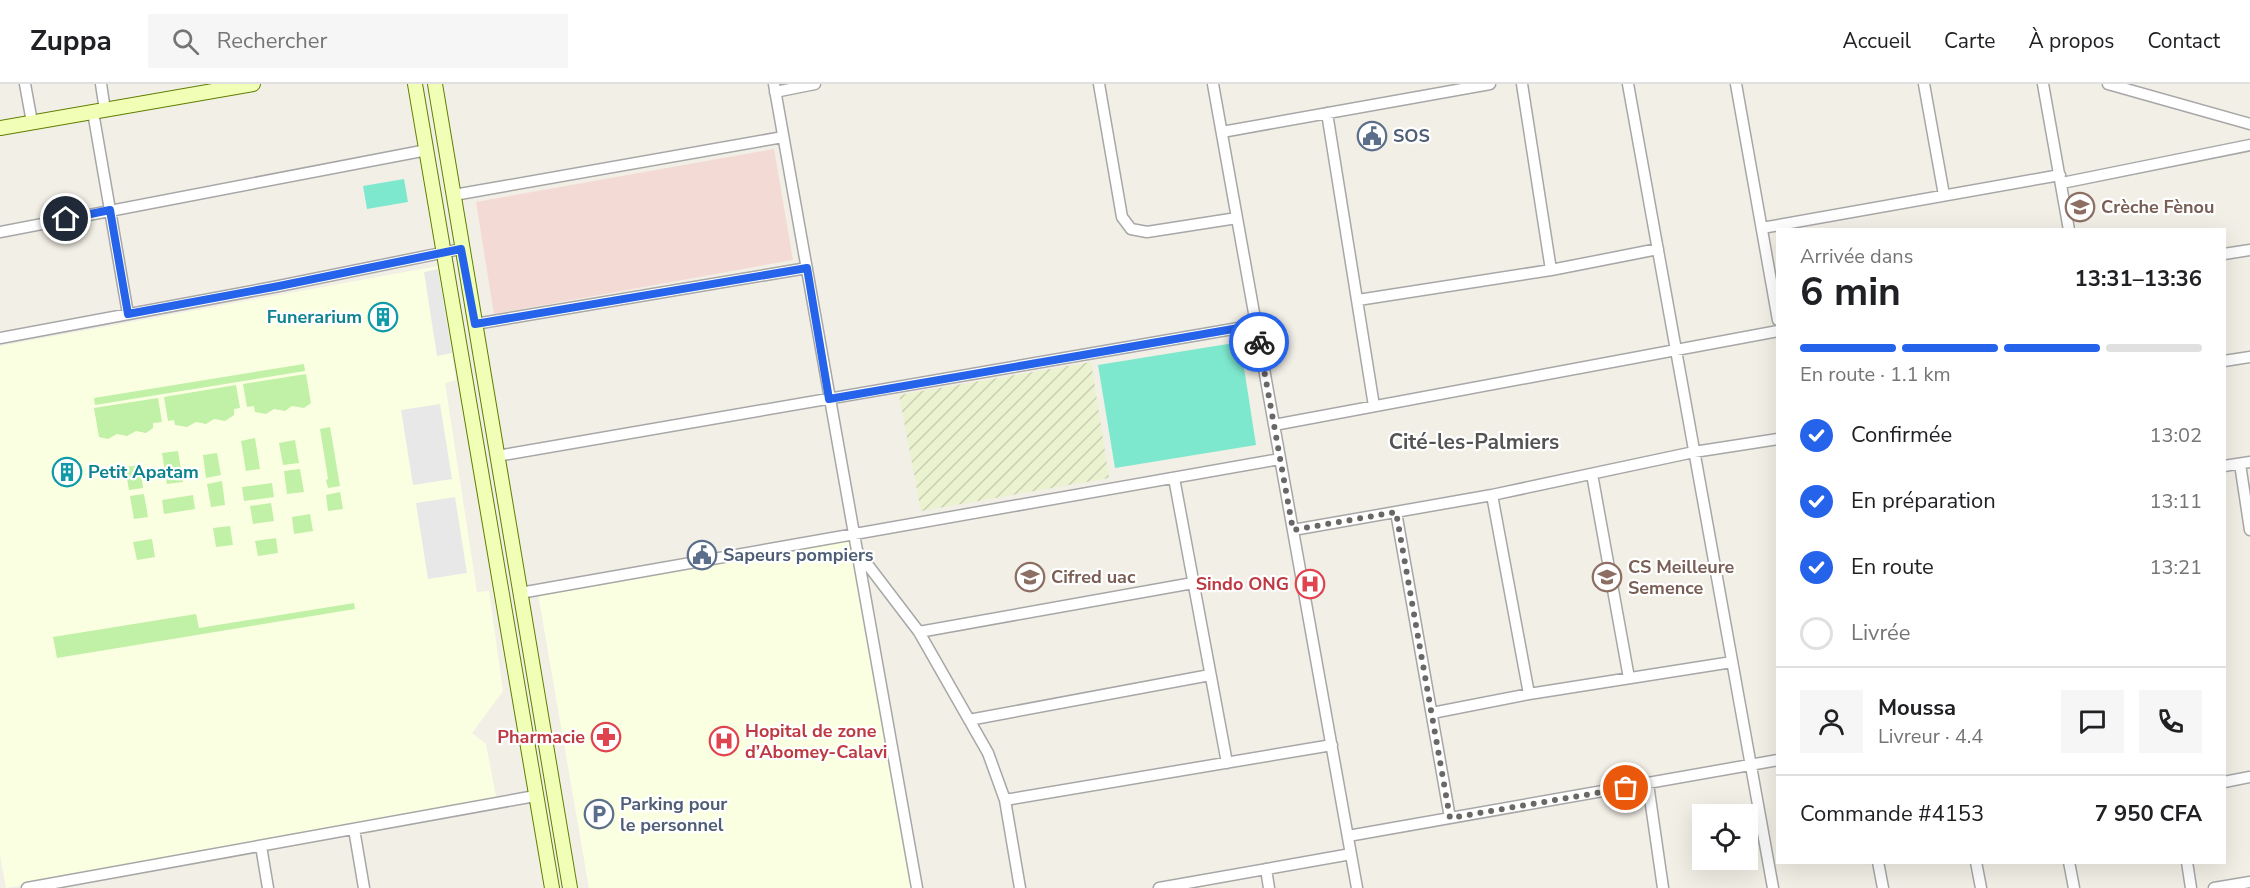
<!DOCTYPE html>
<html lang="fr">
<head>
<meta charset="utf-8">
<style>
  :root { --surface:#fff; --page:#f6f6f6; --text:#202124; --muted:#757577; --line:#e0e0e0; --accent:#2563eb }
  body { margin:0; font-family:"Nunito Sans",sans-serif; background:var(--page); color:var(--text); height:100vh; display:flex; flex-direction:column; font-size:22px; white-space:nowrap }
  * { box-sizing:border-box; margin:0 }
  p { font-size:20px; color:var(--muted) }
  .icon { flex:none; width:33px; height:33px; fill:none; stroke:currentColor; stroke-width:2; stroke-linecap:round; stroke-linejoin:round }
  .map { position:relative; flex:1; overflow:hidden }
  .drawer { position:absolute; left:1776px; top:144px; width:450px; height:636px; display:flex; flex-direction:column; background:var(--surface); border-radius:0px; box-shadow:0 6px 24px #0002 }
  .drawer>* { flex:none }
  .tools { position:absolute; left:1692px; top:720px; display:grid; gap:12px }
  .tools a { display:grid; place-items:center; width:66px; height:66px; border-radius:0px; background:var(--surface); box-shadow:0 6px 24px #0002; font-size:30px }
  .pin { position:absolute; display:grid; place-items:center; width:51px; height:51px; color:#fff; margin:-26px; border:3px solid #fff; border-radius:50%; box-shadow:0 2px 6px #0007 }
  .courier { position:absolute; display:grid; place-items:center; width:60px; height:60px; margin:-30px; border:4px solid #2563eb; border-radius:50%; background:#fff; color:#222; box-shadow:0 2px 8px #0007 }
  .headline em { font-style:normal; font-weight:700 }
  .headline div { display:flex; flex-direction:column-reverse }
  .headline { display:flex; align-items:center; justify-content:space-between; height:102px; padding:0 24px }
  h1 { font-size:39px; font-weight:700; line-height:45px }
  .bar { display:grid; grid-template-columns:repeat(4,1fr); gap:9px 6px; align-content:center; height:72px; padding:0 24px }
  .bar i { height:8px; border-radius:4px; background:var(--line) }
  .bar .selected { background:var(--accent) }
  .bar p { grid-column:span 4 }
  .line { display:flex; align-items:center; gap:15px; padding:0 24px; border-top:2px solid var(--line) }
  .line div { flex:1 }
  .round { display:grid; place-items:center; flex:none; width:63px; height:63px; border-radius:0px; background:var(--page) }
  ol { padding:0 24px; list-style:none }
  li { display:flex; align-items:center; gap:18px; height:66px }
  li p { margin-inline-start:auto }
  li .icon { padding:6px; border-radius:50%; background:var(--accent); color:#fff; stroke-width:4 }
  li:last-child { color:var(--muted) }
  li i { width:33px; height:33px; border:3px solid var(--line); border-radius:50% }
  header { display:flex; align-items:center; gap:36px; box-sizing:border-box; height:84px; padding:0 30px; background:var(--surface); border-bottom:2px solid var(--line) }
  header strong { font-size:28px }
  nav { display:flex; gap:33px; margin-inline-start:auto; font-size:21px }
  .search { width:420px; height:54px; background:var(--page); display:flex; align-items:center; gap:15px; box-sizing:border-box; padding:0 21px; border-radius:0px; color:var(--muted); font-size:22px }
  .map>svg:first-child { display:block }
  .commercial { fill:#f4dad4 }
  .education { fill:#fbffe1 }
  .farmland { fill:url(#farmland-furrows) }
  .garden { fill:#c1f0a7 }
  .pitch { fill:#7de8ce }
  .parking { fill:#e8e8e8 }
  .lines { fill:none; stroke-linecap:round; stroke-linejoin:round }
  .street-casing { stroke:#a7a7a7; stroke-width:13 }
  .secondary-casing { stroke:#5f7e00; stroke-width:16 }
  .street { stroke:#fff; stroke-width:10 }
  .secondary { stroke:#f1ffb6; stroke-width:14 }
  .done { stroke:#6a6865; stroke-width:6; stroke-dasharray:0 10.8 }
  .route { stroke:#2563eb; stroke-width:8 }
  .labels { text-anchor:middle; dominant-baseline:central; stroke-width:4.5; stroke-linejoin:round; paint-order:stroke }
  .service-label { font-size:18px; font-weight:bold; fill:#4e5e75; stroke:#fff; text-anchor:start }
  .education-label { font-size:18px; font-weight:bold; fill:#785e54; stroke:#fff; text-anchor:start }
  .culture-label { font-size:18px; font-weight:bold; fill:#0d838f; stroke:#fff; text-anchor:end }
  .health-label { font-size:18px; font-weight:bold; fill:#be3a42; stroke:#fff; text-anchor:end }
  .quarter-label { font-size:21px; font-weight:bold; fill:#535353; stroke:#fff }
</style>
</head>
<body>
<header>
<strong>Zuppa</strong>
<div class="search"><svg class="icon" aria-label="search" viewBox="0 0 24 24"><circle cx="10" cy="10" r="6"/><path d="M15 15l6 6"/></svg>Rechercher</div>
<nav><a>Accueil</a><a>Carte</a><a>À propos</a><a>Contact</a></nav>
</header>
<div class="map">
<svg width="2250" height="804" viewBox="0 0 2250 804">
  <defs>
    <pattern id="farmland-furrows" width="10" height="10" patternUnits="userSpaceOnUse" patternTransform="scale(1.5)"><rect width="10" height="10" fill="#eaf2d0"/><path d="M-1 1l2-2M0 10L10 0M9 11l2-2" fill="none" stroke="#c8cfb2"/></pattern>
  </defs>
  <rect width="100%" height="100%" fill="#f2efe6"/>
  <!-- commercial -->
  <path class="commercial" d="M 774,65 L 793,176 L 494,230 L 476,118 Z"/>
  <!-- education -->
  <path class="education" d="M 438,182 L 456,296 L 445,299 L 477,508 L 489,507 L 503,607 L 472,649 L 486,660 L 497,718 L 6,804 L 0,771 L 0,262 Z
    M 850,455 L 911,804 L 589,804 L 538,510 Z"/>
  <!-- farmland -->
  <path class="farmland" d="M 1091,278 L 1109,394 L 921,427 L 899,311 Z"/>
  <!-- garden -->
  <path class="garden" d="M 304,280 L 305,287 L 95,321 L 94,314 Z
    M 306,290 L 311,319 L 304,324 L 292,322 L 285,327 L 274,325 L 266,330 L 255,328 L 254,322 L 247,323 L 243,300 Z
    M 236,301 L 240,324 L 234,325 L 234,331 L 225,337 L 214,335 L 206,340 L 196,338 L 187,343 L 175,341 L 174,336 L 168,337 L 164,313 Z
    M 158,314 L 162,338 L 153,339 L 153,344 L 146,349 L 136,347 L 127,352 L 117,350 L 108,355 L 99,353 L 94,324 Z
    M 330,343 L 340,402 L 328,404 L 326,396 L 328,395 L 320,345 Z
    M 255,354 L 260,385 L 246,387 L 241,357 Z
    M 295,356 L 299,379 L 283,381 L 279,359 Z
    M 178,367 L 183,398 L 167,400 L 162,369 Z
    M 217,369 L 221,391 L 206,394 L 203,371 Z
    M 140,381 L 143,404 L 129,406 L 125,383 Z
    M 300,385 L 304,408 L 287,410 L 284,387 Z
    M 222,397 L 225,421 L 211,423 L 207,400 Z
    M 272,399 L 274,413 L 244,417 L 242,403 Z
    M 340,408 L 343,425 L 328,427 L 326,411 Z
    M 144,410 L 148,433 L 134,435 L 130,412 Z
    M 193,411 L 195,425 L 164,430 L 162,416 Z
    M 271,419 L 274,437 L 253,440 L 250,422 Z
    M 310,430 L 313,447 L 294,450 L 292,433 Z
    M 230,442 L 233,461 L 216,463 L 213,444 Z
    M 276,454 L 278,469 L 258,472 L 255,457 Z
    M 152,455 L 155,473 L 137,476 L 133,458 Z
    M 354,519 L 355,525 L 57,574 L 53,553 L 196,530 L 199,544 Z"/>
  <!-- pitch -->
  <path class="pitch" d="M 404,95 L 408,118 L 367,125 L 363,102 Z
    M 1240,258 L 1256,361 L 1115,384 L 1098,281 Z"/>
  <!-- parking -->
  <path class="parking" d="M 438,185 L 452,269 L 437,272 L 424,188 Z
    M 440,320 L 452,395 L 413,401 L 401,326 Z
    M 455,413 L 467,489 L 428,495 L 416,419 Z"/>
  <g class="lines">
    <!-- street casing -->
    <g class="street-casing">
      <path id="street" d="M 25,0 L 32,38
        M 101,0 L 105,26
        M 774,0 L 917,804
        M 1099,0 L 1122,133 L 1131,145 L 1147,148 L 1237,134
        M 1213,0 L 1357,804
        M 1522,0 L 1551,186
        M 1628,0 L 1773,804
        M 1736,0 L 1778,236
        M 1924,0 L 1944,111
        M 2043,0 L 2069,146
        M 2108,0 L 2250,40
        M 775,8 L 815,0
        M 93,28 L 128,230
        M 1327,29 L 1374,322
        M 1222,48 L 1490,0
        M 2062,99 L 2250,61
        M 454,111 L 783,53
        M 1762,144 L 2060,91
        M 0,148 L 427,66
        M 2224,170 L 2250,166
        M 1358,216 L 1551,186 L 1658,165
        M 475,240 L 807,184
        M 0,254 L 279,202 L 461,165
        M 2224,277 L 2250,273
        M 1274,341 L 1778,247
        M 497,372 L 1256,241
        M 2240,380 L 2250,446
        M 2224,382 L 2250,378
        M 1592,390 L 1629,594
        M 1174,394 L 1227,679
        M 1492,411 L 1529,610
        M 1396,428 L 1450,734
        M 1293,446 L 1492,411 L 1694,368 L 1778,355
        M 858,468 L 919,548 L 988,669 L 1005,716 L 1020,804
        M 520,509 L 1280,375
        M 919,548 L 1193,499
        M 1432,629 L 1529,610 L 1732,578
        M 969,636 L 1210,591
        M 2224,698 L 2250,693
        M 1648,700 L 1663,804
        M 1005,716 L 1332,661
        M 354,745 L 364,804
        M 1348,752 L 1778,676
        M 261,762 L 268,804
        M 1878,778 L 1883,804
        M 1976,778 L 1981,804
        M 2069,778 L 2074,804
        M 2187,778 L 2191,804
        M 1266,785 L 1269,804
        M 27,804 L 535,712
        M 1159,804 L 1351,770
        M 2214,804 L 2250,798"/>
    </g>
    <!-- secondary casing -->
    <g class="secondary-casing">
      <path id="secondary" d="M 415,0 L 552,804
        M 435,0 L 570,804
        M 0,44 L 253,0"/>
    </g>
    <!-- street -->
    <use href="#street" class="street"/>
    <!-- secondary -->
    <use href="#secondary" class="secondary"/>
  </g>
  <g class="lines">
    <!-- done -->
    <path class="done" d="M 1259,258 L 1293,446 L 1396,428 L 1450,734 L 1626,704"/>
    <!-- route -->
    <path class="route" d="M 66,135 L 110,126 L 128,230 L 279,202 L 461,165 L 475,240 L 807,184 L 829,315 L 1256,241 L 1259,258"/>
  </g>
  <!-- icons -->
  <defs>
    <g id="civic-ring" transform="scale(1.5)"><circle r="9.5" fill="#fff" stroke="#5c6f8a" stroke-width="1.5"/><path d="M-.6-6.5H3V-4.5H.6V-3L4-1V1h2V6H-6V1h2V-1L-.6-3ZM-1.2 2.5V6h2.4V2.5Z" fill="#5c6f8a"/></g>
    <g id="school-ring" transform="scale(1.5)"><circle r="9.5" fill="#fff" stroke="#8d6e63" stroke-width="1.5"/><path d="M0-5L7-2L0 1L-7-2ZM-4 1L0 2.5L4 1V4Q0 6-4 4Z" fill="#8d6e63"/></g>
    <g id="building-ring" transform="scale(1.5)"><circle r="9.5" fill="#fff" stroke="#0f9aa8" stroke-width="1.5"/><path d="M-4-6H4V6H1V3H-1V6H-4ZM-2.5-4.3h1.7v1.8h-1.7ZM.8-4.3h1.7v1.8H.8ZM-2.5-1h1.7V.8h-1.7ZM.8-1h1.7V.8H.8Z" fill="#0f9aa8"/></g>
    <g id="university-ring" transform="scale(1.5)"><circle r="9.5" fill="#fff" stroke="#8d6e63" stroke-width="1.5"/><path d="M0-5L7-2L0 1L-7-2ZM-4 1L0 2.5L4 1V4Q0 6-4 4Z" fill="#8d6e63"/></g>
    <g id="hospital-ring" transform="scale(1.5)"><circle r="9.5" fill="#fff" stroke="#e0444e" stroke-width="1.5"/><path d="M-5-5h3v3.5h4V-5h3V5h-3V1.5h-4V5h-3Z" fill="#e0444e"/></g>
    <g id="pharmacy-ring" transform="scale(1.5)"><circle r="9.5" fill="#fff" stroke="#e0444e" stroke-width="1.5"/><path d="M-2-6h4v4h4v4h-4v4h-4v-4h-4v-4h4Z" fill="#e0444e"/></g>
    <g id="parking-ring" transform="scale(1.5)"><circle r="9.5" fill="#fff" stroke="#5c6f8a" stroke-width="1.5"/><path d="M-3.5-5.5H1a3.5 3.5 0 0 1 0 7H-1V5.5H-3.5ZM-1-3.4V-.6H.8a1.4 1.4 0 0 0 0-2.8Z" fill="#5c6f8a"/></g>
  </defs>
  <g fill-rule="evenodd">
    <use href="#civic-ring" x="1372" y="52"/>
    <use href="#school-ring" x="2080" y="123"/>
    <use href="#building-ring" x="383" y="233"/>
    <use href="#building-ring" x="67" y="388"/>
    <use href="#civic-ring" x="702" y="471"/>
    <use href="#university-ring" x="1030" y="493"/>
    <use href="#school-ring" x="1607" y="493"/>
    <use href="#hospital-ring" x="1310" y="500"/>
    <use href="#pharmacy-ring" x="606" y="653"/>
    <use href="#hospital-ring" x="724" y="657"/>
    <use href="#parking-ring" x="599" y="730"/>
  </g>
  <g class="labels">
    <!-- service labels -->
    <g class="service-label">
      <text x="1393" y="52">SOS</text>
      <text x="723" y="471">Sapeurs pompiers</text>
      <text x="620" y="720">Parking pour<tspan x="620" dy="21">le personnel</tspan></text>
    </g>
    <!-- education labels -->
    <g class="education-label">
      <text x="2101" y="123">Crèche Fènou</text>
      <text x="1628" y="483">CS Meilleure<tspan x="1628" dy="21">Semence</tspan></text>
      <text x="1051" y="493">Cifred uac</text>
    </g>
    <!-- culture labels -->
    <g class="culture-label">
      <text x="362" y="233">Funerarium</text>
      <text x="88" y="388" text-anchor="start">Petit Apatam</text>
    </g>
    <!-- health labels -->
    <g class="health-label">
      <text x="1289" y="500">Sindo ONG</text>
      <text x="745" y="647" text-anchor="start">Hopital de zone<tspan x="745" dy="21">d’Abomey-Calavi</tspan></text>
      <text x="585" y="653">Pharmacie</text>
    </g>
    <!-- quarter labels -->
    <g class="quarter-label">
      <text x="1474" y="358">Cité-les-Palmiers</text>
    </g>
  </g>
</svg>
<div class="tools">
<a><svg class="icon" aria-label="locate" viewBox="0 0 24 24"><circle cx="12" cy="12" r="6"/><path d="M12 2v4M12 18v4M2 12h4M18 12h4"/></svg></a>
</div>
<div class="pin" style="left:1626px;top:704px;background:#ea580c"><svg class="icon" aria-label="bag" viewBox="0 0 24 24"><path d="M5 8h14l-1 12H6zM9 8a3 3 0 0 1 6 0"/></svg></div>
<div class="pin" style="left:66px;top:135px;background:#1f2937"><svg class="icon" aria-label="home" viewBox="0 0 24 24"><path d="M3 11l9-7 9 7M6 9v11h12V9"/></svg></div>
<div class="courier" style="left:1259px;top:258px"><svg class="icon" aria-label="bike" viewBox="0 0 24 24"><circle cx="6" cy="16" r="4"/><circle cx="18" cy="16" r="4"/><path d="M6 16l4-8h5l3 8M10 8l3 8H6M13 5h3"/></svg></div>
<section class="drawer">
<div class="headline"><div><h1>6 min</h1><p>Arrivée dans</p></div><em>13:31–13:36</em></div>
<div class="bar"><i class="selected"></i><i class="selected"></i><i class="selected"></i><i></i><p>En route · 1.1 km</p></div>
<ol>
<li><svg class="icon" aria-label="check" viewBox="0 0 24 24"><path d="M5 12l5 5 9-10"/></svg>Confirmée<p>13:02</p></li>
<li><svg class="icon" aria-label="check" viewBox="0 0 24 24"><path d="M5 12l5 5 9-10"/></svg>En préparation<p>13:11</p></li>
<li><svg class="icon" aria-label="check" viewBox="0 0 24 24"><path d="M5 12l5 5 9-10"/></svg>En route<p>13:21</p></li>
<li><i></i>Livrée</li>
</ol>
<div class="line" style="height:108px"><a class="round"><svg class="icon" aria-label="person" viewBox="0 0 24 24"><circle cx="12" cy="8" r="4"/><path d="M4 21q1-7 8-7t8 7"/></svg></a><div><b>Moussa</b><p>Livreur · 4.4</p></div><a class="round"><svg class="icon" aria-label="chat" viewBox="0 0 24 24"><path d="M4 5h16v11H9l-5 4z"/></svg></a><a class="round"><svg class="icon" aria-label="phone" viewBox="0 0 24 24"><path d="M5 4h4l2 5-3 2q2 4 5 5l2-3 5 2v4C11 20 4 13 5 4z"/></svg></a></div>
<div class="line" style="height:78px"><div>Commande #4153</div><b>7 950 CFA</b></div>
</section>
</div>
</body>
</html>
